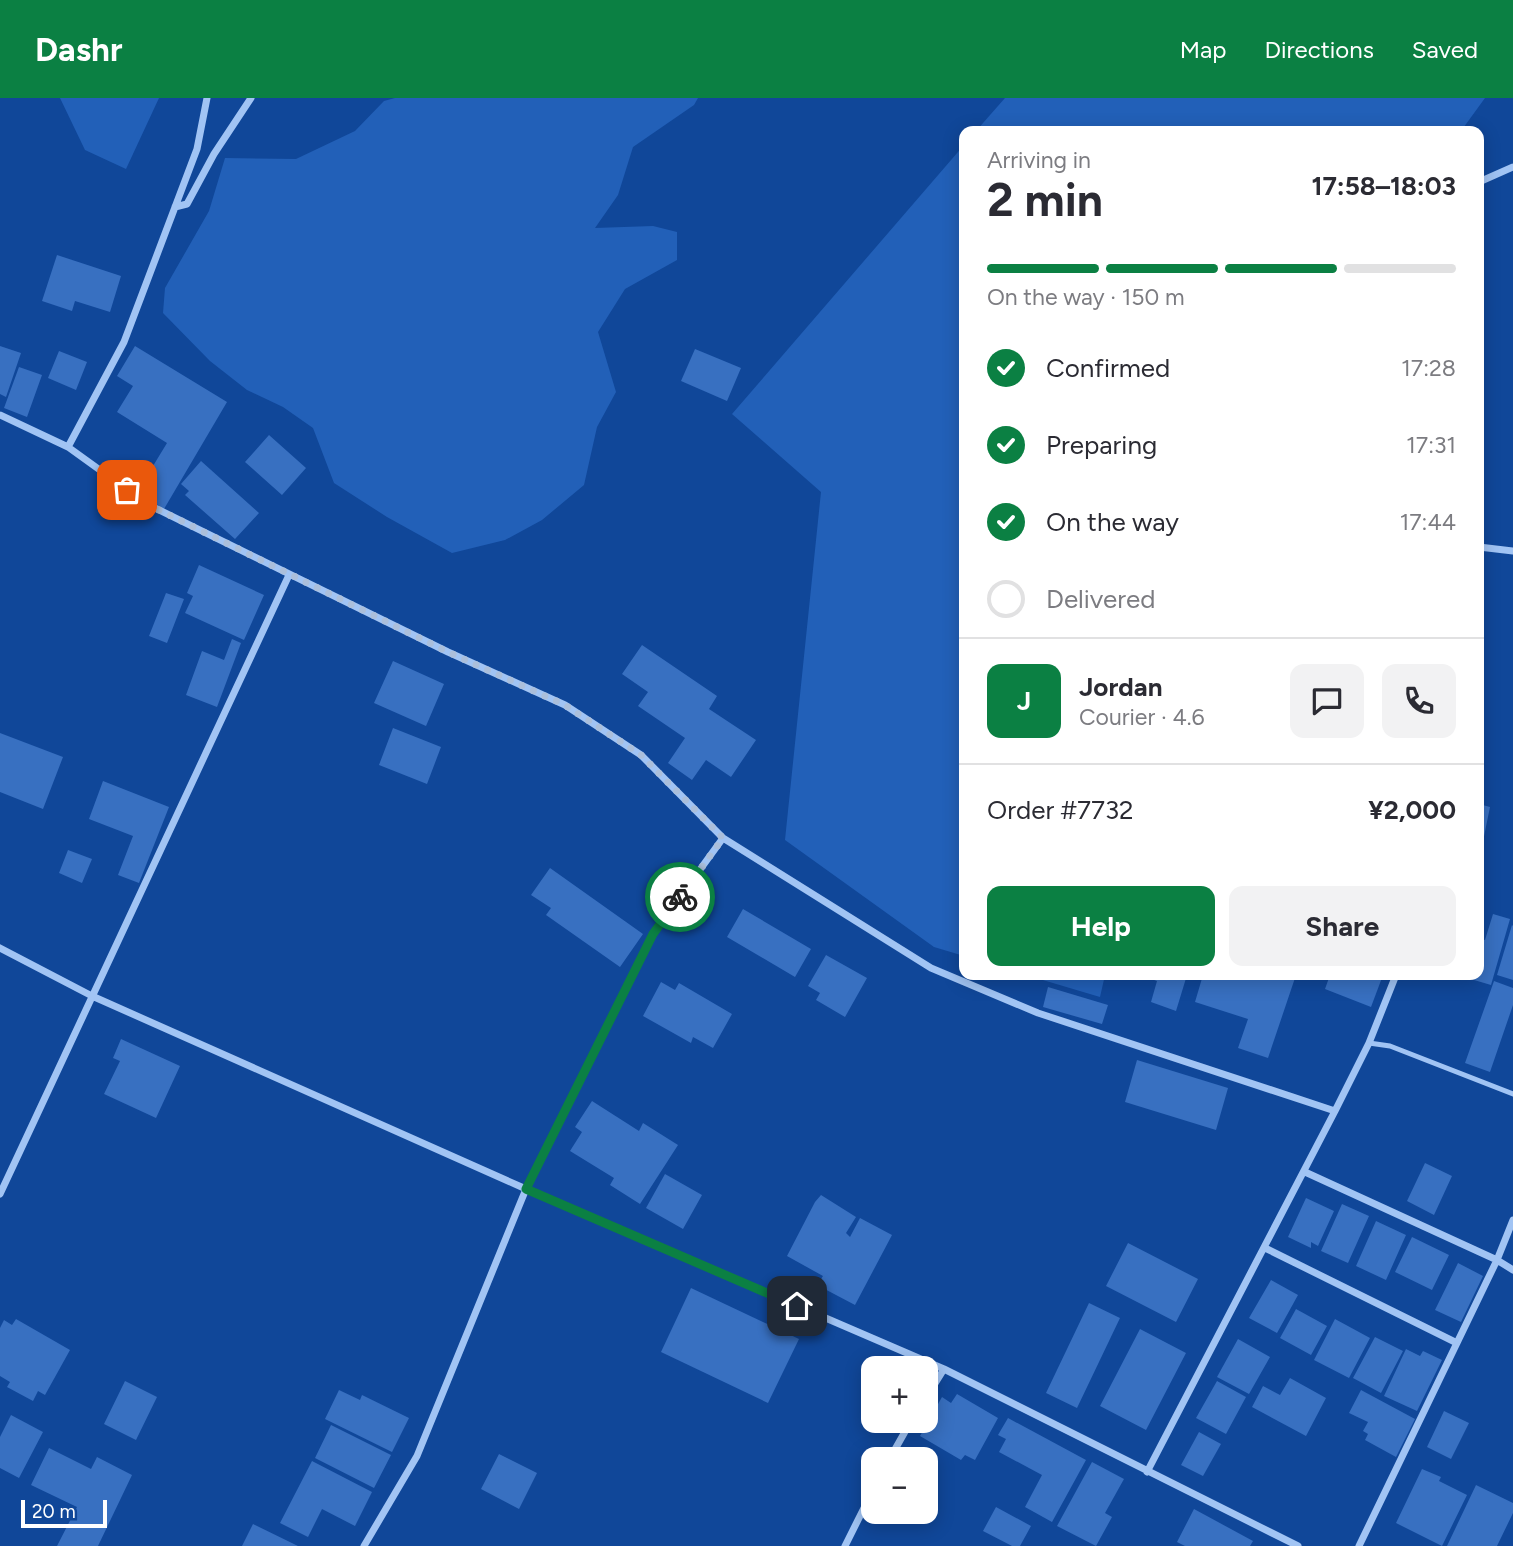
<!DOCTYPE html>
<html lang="en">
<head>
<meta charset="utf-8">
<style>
  :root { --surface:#fff; --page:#f2f2f3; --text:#2b2b33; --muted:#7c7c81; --line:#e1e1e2; --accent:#0b8043 }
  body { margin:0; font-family:Figtree,sans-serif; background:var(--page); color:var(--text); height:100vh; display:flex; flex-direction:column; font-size:26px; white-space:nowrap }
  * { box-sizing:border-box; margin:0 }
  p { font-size:23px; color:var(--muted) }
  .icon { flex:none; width:38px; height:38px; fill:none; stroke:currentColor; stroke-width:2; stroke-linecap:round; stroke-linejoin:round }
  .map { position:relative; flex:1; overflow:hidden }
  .details { position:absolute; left:959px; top:28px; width:525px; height:854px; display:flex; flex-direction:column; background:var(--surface); border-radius:14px; box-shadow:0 4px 18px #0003 }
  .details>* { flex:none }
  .fabs { position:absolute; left:861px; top:1258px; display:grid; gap:14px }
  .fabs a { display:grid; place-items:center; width:77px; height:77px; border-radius:14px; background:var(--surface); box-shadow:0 4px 18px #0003; font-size:35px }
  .scale { position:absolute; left:21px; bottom:18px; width:86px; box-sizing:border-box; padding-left:7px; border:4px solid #fff; border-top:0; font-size:19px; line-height:24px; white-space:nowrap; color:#fff; -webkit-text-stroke:5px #104799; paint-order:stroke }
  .pin { position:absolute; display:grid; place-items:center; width:60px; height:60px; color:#fff; margin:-30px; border-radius:14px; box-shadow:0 4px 10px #0006 }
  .courier { position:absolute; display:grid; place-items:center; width:70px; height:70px; margin:-35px; border:5px solid #0b8043; border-radius:50%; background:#fff; color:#222; box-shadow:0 2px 9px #0007 }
  .overview em { font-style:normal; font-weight:700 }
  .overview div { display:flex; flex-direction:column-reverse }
  .overview { display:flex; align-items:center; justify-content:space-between; height:119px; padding:0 28px }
  h1 { font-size:46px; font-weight:700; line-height:52px }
  .bar { display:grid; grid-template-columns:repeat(4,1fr); gap:10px 7px; align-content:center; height:84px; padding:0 28px }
  .bar i { height:9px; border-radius:5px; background:var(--line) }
  .bar .selected { background:var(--accent) }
  .bar p { grid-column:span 4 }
  .line { display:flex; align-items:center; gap:18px; padding:0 28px; border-top:2px solid var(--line) }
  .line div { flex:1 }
  .round { display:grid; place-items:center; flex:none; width:74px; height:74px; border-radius:14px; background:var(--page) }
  ol { padding:0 28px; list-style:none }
  li { display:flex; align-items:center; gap:21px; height:77px }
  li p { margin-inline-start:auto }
  li .icon { padding:7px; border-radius:50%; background:var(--accent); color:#fff; stroke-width:4 }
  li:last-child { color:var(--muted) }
  li i { width:38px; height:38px; border:4px solid var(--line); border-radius:50% }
  .primary-button { display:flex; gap:14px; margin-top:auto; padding:14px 28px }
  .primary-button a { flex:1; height:80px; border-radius:14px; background:var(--accent); color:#fff; font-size:28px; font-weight:700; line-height:80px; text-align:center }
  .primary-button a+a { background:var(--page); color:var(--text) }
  header { display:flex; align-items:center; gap:42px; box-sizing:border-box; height:98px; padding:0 35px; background:var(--accent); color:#fff }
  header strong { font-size:33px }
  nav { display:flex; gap:38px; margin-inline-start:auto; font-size:24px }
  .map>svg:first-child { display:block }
  .green { fill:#2260b8 }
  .building { fill:#3870c1 }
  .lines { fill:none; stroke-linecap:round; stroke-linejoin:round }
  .service { stroke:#a1c4f4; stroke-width:5 }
  .minor { stroke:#a1c4f4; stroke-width:7 }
  .done { stroke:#abbfdb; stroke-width:7; stroke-dasharray:0 12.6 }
  .route { stroke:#0b8043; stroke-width:9 }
</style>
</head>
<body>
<header>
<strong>Dashr</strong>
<nav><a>Map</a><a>Directions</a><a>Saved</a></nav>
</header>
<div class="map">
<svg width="1513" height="1448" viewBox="0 0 1513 1448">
  <rect width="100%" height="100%" fill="#104799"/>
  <!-- green -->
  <path class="green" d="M 60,0 L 159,0 L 126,71 L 85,52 Z
    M 395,0 L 698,0 L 694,7 L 633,49 L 618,97 L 595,130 L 653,128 L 677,134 L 677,162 L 625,191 L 598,234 L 616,294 L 597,329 L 584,387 L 542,422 L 505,442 L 452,455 L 387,419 L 334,385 L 313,330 L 283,309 L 247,292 L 210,263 L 163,215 L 165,190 L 209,113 L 225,60 L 296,61 L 355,33 L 384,3 Z
    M 1005,0 L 1485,0 L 1461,33 L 976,33 Z
    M 964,47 L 964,858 L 934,849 L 785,742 L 821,394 L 732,316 Z
    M 1026,877 L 1105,877 L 1100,899 Z"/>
  <!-- building -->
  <path class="building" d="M 57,157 L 121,178 L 110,214 L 75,203 L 72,213 L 42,203 Z
    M 0,248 L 21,255 L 6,299 L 0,296 Z
    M 135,248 L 227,304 L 164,411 L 132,391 L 147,365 L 153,368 L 167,345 L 117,314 L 133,288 L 117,278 Z
    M 695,251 L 741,270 L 727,303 L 681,283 Z
    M 59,253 L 87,264 L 76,292 L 48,280 Z
    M 19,269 L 42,277 L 27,319 L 4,310 Z
    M 269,337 L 306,370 L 282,397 L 245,364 Z
    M 201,363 L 259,415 L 235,441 L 185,397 L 189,393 L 181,386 Z
    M 199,467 L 264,497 L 244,542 L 185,515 L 193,498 L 187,495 Z
    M 166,495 L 184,501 L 167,545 L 149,538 Z
    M 232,541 L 241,545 L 217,609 L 186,597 L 202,553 L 224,562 Z
    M 642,547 L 717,598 L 709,611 L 756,642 L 731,679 L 706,662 L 692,682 L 668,665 L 685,640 L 638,608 L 648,594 L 622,576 Z
    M 393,563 L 444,586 L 426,628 L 374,605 Z
    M 393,630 L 441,649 L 427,686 L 379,667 Z
    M 0,635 L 63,659 L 43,711 L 0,694 Z
    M 103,683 L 169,709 L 139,785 L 118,777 L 133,738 L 89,721 Z
    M 1479,706 L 1490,709 L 1480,758 L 1479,758 Z
    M 68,752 L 92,761 L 82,785 L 59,775 Z
    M 550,770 L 643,836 L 620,869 L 546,817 L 551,810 L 531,797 Z
    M 743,811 L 811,851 L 795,879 L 727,839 Z
    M 1493,816 L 1510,821 L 1491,887 L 1457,877 L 1479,877 L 1479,840 L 1485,842 Z
    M 1512,827 L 1513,828 L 1513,882 L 1497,877 Z
    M 826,857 L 867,880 L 845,919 L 816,902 L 820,895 L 808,888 Z
    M 1140,877 L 1187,877 L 1176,913 L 1151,904 L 1157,883 Z
    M 1203,877 L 1296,877 L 1268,960 L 1238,950 L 1248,921 L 1195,904 Z
    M 1330,877 L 1383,877 L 1371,909 L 1325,891 Z
    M 1494,883 L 1513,890 L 1513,907 L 1490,974 L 1465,965 Z
    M 661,884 L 675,892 L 679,885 L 732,916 L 713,950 L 693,939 L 691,945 L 643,918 Z
    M 1048,889 L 1108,907 L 1102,926 L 1043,909 Z
    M 121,941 L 180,968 L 156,1020 L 104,996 L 120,963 L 113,960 Z
    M 1137,962 L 1228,990 L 1216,1032 L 1125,1004 Z
    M 592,1003 L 639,1033 L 643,1025 L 678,1047 L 640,1106 L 610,1087 L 614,1080 L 570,1053 L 582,1034 L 575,1029 Z
    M 1425,1065 L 1452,1078 L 1434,1117 L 1407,1103 Z
    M 665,1076 L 702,1097 L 683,1131 L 646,1110 Z
    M 821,1097 L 856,1119 L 846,1135 L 850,1139 L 860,1120 L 892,1137 L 855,1207 L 817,1187 L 823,1178 L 787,1158 L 815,1104 Z
    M 1306,1100 L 1334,1113 L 1318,1148 L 1311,1144 L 1311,1150 L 1288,1139 Z
    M 1342,1106 L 1369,1118 L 1348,1165 L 1321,1153 Z
    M 1376,1123 L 1406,1137 L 1386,1182 L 1356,1168 Z
    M 1412,1139 L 1449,1157 L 1432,1192 L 1395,1174 Z
    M 1128,1145 L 1198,1181 L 1176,1224 L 1106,1188 Z
    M 1458,1165 L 1483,1178 L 1461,1224 L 1435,1212 Z
    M 1271,1182 L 1298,1197 L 1277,1235 L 1249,1220 Z
    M 691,1190 L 799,1241 L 768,1305 L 661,1254 Z
    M 1089,1205 L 1120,1220 L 1077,1310 L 1046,1295 Z
    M 1296,1211 L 1327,1228 L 1311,1257 L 1280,1240 Z
    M 16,1221 L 70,1252 L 45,1297 L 38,1293 L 33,1303 L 7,1289 L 10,1284 L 0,1278 L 0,1230 L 4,1222 L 12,1227 Z
    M 1335,1221 L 1370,1240 L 1349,1280 L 1314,1262 Z
    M 1140,1231 L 1186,1255 L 1146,1332 L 1100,1308 Z
    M 1375,1239 L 1403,1253 L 1381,1295 L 1353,1280 Z
    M 1238,1241 L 1270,1259 L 1249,1296 L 1217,1279 Z
    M 1406,1251 L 1420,1258 L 1423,1253 L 1442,1262 L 1417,1313 L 1384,1298 Z
    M 1290,1280 L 1326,1300 L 1306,1338 L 1252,1309 L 1263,1288 L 1280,1297 Z
    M 125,1283 L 157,1299 L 136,1342 L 104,1326 Z
    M 1217,1283 L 1246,1299 L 1226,1336 L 1196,1320 Z
    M 339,1292 L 360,1302 L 362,1297 L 409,1320 L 392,1354 L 325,1321 Z
    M 1361,1292 L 1415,1321 L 1396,1359 L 1365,1342 L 1368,1336 L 1363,1333 L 1368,1324 L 1349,1315 Z
    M 957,1296 L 998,1320 L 975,1362 L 965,1357 L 961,1362 L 920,1338 L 942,1299 L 951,1305 Z
    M 1444,1313 L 1469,1325 L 1451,1361 L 1427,1349 Z
    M 11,1317 L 43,1334 L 19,1380 L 0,1370 L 0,1339 Z
    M 1008,1320 L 1086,1362 L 1052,1424 L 1025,1409 L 1042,1377 L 999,1354 L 1006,1341 L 998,1337 Z
    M 331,1327 L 391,1357 L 374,1390 L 315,1360 Z
    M 1199,1334 L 1221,1346 L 1203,1378 L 1181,1367 Z
    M 49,1350 L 91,1371 L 97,1359 L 132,1377 L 98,1448 L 57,1448 L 77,1409 L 31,1387 Z
    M 499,1356 L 537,1375 L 519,1411 L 481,1391 Z
    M 312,1363 L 372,1394 L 355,1428 L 322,1411 L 308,1439 L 280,1425 Z
    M 1092,1364 L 1124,1381 L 1105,1415 L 1112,1419 L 1096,1448 L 1057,1428 Z
    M 1422,1371 L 1441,1379 L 1439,1383 L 1467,1397 L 1442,1448 L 1396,1425 Z
    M 1476,1387 L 1513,1405 L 1513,1415 L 1497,1448 L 1447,1448 Z
    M 996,1409 L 1031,1428 L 1020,1448 L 1012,1448 L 983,1433 Z
    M 1194,1411 L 1253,1443 L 1250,1448 L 1185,1448 L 1177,1444 Z
    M 253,1426 L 298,1448 L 242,1448 Z"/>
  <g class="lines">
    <!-- service -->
    <path class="service" d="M 1369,945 L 1390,948 L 1513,996"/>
    <!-- minor -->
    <path class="minor" d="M 1479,84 L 1513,69
      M 175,109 L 187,106 L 214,56 L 251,0
      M 0,317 L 68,349 L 147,406 L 448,554 L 565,607 L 641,657 L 723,740 L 931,870 L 1038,915 L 1335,1013 L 1147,1374
      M 68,349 L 124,244 L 197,51 L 207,0
      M 1479,449 L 1513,453
      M 0,850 L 92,898 L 526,1091 L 944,1271 L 1298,1448
      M 1335,1013 L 1369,945 L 1396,877
      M 1305,1074 L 1497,1162 L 1513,1172
      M 0,1096 L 289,477
      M 1265,1150 L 1457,1245
      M 926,1300 L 944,1271
      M 889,1362 L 911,1323
      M 364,1448 L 417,1358 L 526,1091 L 653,836 L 723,740
      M 845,1448 L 873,1392
      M 1359,1448 L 1497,1162 L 1513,1122"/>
  </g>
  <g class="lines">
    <!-- done -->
    <path class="done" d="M 127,392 L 147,406 L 448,554 L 565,607 L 641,657 L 723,740 L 680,799"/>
    <!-- route -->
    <path class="route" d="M 680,799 L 653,836 L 526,1091 L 797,1208"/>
  </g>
</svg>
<div class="fabs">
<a>+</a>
<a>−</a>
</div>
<div class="scale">20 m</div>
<div class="pin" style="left:127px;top:392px;background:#ea580c"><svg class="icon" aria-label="bag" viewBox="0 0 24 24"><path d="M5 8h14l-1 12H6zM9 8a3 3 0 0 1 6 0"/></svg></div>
<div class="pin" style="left:797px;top:1208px;background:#1f2937"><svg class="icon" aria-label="home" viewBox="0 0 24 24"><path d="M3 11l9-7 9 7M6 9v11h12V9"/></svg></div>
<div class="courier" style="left:680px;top:799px"><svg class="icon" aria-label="bike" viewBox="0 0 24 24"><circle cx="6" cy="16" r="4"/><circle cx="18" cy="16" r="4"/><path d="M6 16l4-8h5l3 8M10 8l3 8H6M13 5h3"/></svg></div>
<section class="details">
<div class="overview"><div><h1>2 min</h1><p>Arriving in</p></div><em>17:58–18:03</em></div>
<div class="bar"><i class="selected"></i><i class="selected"></i><i class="selected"></i><i></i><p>On the way · 150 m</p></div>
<ol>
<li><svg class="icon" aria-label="check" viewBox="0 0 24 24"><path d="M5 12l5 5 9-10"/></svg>Confirmed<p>17:28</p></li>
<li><svg class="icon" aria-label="check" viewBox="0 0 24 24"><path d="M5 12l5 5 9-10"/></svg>Preparing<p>17:31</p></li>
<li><svg class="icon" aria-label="check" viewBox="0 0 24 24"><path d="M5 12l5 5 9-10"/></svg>On the way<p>17:44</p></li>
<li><i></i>Delivered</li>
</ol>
<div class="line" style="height:126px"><b class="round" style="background:var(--accent);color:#fff">J</b><div><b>Jordan</b><p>Courier · 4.6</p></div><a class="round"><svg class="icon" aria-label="chat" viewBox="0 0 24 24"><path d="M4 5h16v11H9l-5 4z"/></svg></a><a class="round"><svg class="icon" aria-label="phone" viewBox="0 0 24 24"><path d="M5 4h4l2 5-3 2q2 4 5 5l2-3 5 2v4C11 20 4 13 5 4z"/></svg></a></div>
<div class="line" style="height:91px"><div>Order #7732</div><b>¥2,000</b></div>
<div class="primary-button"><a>Help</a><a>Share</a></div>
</section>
</div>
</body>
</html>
